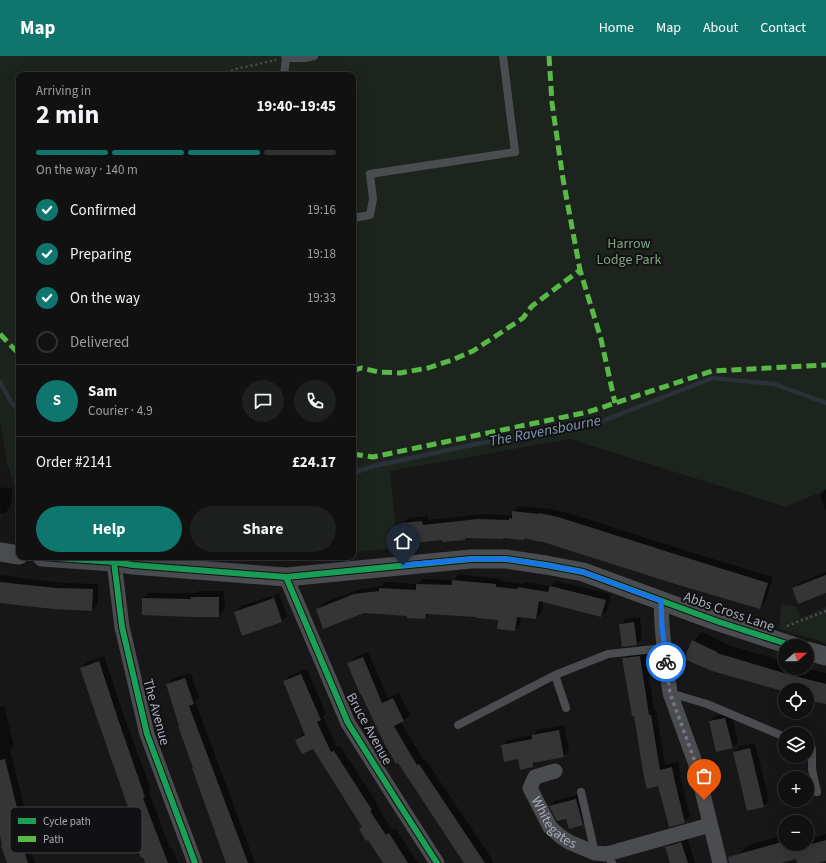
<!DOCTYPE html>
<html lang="en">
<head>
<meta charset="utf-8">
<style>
  :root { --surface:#111; --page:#1e1f1f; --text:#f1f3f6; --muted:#9c9d9f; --line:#303131; --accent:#0f766e }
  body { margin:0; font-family:"Source Sans 3",sans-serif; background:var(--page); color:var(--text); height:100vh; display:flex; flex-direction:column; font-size:15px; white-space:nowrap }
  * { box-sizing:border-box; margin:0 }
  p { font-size:13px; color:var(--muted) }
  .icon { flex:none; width:22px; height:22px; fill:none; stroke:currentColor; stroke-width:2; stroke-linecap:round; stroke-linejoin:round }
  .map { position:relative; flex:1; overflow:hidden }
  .panel { position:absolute; left:16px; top:16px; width:340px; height:488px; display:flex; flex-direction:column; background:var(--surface); border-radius:8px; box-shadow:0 4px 16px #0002,0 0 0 1px var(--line) }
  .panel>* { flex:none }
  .needle { width:26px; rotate:70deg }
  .fabs { position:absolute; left:778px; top:583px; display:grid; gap:8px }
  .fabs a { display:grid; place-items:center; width:36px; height:36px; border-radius:50%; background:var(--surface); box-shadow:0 4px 16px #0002,0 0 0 1px var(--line); font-size:20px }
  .pin { position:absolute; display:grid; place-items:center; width:34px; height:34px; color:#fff; margin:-41px -17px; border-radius:50% 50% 50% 0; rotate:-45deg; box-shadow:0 0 4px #0007 }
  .pin .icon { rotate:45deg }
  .courier { position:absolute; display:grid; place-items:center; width:40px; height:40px; margin:-20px; border:3px solid #1a73e8; border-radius:50%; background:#fff; color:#222; box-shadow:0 1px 5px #0007 }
  .overview em { font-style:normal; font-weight:700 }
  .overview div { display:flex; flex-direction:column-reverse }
  .overview { display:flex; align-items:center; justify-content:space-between; height:68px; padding:0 20px }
  h1 { font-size:26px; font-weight:700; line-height:30px }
  .bar { display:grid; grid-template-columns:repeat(4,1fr); gap:6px 4px; align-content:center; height:48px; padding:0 20px }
  .bar i { height:5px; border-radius:3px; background:var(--line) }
  .bar .on { background:var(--accent) }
  .bar p { grid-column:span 4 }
  .line { display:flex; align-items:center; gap:10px; padding:0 20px; border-top:1px solid var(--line) }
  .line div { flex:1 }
  .round { display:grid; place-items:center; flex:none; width:42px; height:42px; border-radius:21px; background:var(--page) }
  ol { padding:0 20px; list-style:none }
  li { display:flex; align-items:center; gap:12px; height:44px }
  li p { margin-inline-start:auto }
  li .icon { padding:4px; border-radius:50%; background:var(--accent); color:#fff; stroke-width:4 }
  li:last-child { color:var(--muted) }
  li i { width:22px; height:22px; border:2px solid var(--line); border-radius:50% }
  .primary-button { display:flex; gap:8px; margin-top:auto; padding:8px 20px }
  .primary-button a { flex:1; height:46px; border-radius:24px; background:var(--accent); color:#fff; font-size:16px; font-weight:700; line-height:46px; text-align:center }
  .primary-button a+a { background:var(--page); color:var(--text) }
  header { display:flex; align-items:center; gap:24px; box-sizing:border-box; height:56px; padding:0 20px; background:var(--accent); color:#fff }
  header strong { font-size:19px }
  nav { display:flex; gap:22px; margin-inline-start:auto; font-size:14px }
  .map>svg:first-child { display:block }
  .green { fill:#1d241e }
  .shadow { fill:#0007 }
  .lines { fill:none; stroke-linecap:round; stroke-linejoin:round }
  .stream { stroke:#2a3239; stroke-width:4.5 }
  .building { fill:#353536 }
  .path { stroke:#4d4e52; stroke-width:2.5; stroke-dasharray:2 3; stroke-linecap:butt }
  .service { stroke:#4b4c50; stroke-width:8 }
  .minor { stroke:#4b4c50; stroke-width:15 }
  .tertiary { stroke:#4b4c50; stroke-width:19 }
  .quiet { stroke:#58b947; stroke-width:5; stroke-dasharray:10 5; stroke-linecap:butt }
  .cycleway-casing { stroke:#111113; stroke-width:8 }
  .cycleway { stroke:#1a9f57; stroke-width:6 }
  .done { stroke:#757880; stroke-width:4; stroke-dasharray:0 7.2 }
  .route { stroke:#1a73e8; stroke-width:5 }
  .labels { text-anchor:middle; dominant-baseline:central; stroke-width:4; stroke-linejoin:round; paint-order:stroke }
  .park-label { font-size:14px; fill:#7fa381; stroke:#111113 }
  .street-label { font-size:14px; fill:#a8adb8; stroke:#111113 }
  .water-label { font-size:15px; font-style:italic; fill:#7f9bb3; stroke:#111113 }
  .key { fill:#111113; stroke:#3e4045; stroke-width:1 }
  .key-label { font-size:11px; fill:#a8adb8 }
</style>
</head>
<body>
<header>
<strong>Map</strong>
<nav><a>Home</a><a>Map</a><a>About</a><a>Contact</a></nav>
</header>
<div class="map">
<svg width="826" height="807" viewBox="0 0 826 807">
  <rect width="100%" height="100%" fill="#171717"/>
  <!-- green -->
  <path class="green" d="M 0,0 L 826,0 L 826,434 L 786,451 L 570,383 L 390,415 L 398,492 L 353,496 L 353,19 L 19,19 L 19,445 L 7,407 L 0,364 Z
    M 781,548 L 796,550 L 801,562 L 826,551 L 826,587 L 779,573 Z"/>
  <!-- shadow -->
  <path class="shadow" d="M 0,431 L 13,433 L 10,452 L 4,458 L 0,457 Z
    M 826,433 L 826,454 L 820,439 Z
    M 519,450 L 545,453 L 546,452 L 565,456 L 687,495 L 773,521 L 765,546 L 760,552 L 540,484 L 525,482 L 523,483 L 503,481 L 467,481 L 465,483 L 442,483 L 402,468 L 408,462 L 428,460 L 428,464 L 485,458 L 513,459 L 513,456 Z
    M 826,516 L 826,536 L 793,533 L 799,527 Z
    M 459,518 L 501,523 L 501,525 L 523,528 L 524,526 L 551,530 L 556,525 L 611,538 L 607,554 L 601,560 L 543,545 L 542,557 L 536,562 L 521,560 L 520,568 L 515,574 L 499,563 L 477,560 L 430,557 L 425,562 L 408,559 L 317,553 L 323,547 L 361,533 L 382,530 L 386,526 L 417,528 L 423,523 L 454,524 Z
    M 0,519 L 62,527 L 98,528 L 98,548 L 92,554 L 0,546 Z
    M 198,535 L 224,535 L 225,554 L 219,560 L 143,542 L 149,537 L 196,537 Z
    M 279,537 L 287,560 L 281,565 L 235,556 L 241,550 L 272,540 L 280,563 L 282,563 L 274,539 Z
    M 640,561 L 642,583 L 636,588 L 620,569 L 626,563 Z
    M 702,576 L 725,587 L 725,588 L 785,606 L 785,612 L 805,612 L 826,617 L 826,647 L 807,643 L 807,634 L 785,635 L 712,614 L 693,585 Z
    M 645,595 L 654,654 L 656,654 L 665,709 L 678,706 L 681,719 L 680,720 L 690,760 L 684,766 L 659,729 L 635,659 L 624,602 L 629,597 Z
    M 368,596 L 388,642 L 399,637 L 410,659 L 404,664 L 401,666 L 423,704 L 425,703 L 492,803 L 491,804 L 493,807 L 465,807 L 348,608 L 354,602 Z
    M 104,600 L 124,660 L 151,734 L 149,736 L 170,793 L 172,792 L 178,807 L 147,807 L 127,762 L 131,758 L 81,612 L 87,606 Z
    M 307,613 L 326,658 L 323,661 L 337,691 L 340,690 L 377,747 L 376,748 L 392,774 L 395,772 L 418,807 L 384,807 L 368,782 L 360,773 L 363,770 L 313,692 L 296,684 L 302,678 L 305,677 L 284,625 L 289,620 Z
    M 191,617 L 199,642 L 195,645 L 255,807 L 227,807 L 194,711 L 167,628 L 173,622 Z
    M 0,649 L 0,651 L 4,650 L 14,690 L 10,695 L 29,770 L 24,774 L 35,807 L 8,807 L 0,775 Z
    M 731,657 L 738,686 L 732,691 L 710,665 L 716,660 Z
    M 564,669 L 569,695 L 563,700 L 538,705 L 533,710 L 519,702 L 502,690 L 508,684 L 533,679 L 538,674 Z
    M 755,687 L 769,744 L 763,750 L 734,696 L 740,690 Z
    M 581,738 L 588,763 L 582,768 L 567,762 L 550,750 L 556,744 Z
    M 826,778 L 826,804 L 814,807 L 798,807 L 797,802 L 778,807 L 741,807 L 739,798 L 748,789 L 785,779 L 785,788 L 807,788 L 807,783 Z
    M 687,781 L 695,807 L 671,807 L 666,792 L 672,786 Z"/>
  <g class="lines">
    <!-- stream -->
    <path class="stream" d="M 0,326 L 11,346 L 19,355
      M 353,417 L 374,410 L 481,387 L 595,368 L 712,322 L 774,328 L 826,347"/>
  </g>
  <!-- building -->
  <path class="building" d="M 512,455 L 539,458 L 539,457 L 558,461 L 681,500 L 768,527 L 760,553 L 672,527 L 540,485 L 540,486 L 524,482 L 524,484 L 503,482 L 503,483 L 465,482 L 465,484 L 454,485 L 442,486 L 442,484 L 403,488 L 401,467 L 422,465 L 423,469 L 478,463 L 509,464 L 509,462 L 512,463 Z
    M 826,519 L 826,537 L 798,548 L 792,532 Z
    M 452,524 L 496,528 L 496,531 L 517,533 L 518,531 L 548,536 L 550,530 L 606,544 L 601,561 L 539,545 L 536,563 L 517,561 L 515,575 L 497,573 L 498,564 L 476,562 L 476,561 L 426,558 L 425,563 L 407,562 L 407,560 L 364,557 L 323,573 L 316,553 L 354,538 L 379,535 L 379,532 L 416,534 L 416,528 L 452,529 Z
    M 0,526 L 56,532 L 93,533 L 92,555 L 53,553 L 0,547 Z
    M 191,541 L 219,541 L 219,561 L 192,561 L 142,559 L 142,542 L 191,543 Z
    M 274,542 L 282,566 L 242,580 L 234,556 Z
    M 634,566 L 637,589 L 622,591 L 619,568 Z
    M 692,584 L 717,596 L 717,597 L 787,618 L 826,628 L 826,648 L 807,644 L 807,634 L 779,634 L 712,615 L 684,603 Z
    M 640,600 L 649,659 L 651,659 L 660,714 L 672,711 L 675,726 L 685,767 L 669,771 L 658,730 L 647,733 L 643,716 L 634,660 L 632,660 L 622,602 Z
    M 363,601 L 382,647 L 393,642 L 404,665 L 394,670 L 405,689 L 417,709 L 419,708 L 485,807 L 464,807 L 398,707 L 396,708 L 384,687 L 361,638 L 360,638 L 347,607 Z
    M 99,605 L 119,666 L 145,741 L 143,742 L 168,807 L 145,807 L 143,801 L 141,802 L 126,762 L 131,760 L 105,685 L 100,671 L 80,612 Z
    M 301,618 L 321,664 L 317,666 L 331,696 L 334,695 L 372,754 L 370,755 L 386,779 L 389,777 L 408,807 L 383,807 L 368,784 L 366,785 L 359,773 L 362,771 L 313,693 L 302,698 L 295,684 L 305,679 L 283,625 Z
    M 185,622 L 194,648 L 189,650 L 248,807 L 226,807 L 192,712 L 193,712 L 178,670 L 179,670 L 166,628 Z
    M 725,662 L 733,692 L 716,696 L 709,665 Z
    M 559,674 L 564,701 L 533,707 L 533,711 L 520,714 L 518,703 L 504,706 L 501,689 L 532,683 L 532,679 Z
    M 750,692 L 764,751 L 747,755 L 733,696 Z
    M 5,703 L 23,776 L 18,778 L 28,807 L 7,807 L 1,790 L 2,789 L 0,779 L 0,704 Z
    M 576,743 L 583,769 L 569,773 L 566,763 L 557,765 L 549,750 Z
    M 826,784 L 826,805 L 818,807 L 797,807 L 796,803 L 781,807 L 729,807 L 728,801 L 785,785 L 785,788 L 792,788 L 794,793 Z
    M 681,786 L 688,807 L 670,807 L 665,791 Z"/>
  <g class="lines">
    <!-- path -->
    <path class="path" d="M 222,19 L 236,13 L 276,4
      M 787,570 L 826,555"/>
    <!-- service -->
    <path class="service" d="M 286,2 L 305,2 L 314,0
      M 284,19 L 286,2 L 285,0
      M 353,162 L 370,159 L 373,143 L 370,118 L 515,96 L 503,0
      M 555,619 L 566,652
      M 670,637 L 707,648 L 785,681
      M 458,669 L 555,619 L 608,598 L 664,592
      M 807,690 L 812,693 L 812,713 L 817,736
      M 581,736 L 595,797
      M 607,798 L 612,807"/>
    <!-- minor -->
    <g class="minor">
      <path d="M 114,506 L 122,571 L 147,678 L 195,807"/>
      <path d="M 286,521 L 348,667 L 399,748 L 437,807"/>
      <path d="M 661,545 L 662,569 L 664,592 L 670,637 L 695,706 L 720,807"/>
      <path id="s1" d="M 555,715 L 535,721 L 530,732 L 550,771 L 560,780 L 569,786 L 595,797 L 607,798 L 710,769"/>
    </g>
    <!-- tertiary -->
    <path class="tertiary" d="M 0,496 L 19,499
      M 42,501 L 114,506 L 133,509 L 286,521 L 471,503 L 506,503 L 546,509 L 583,516 L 719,566 L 793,590
      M 807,595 L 826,600"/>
    <!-- quiet -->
    <path class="quiet" d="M 549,0 L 552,47 L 563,123 L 580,214
      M 0,278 L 19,298
      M 353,315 L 361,312 L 379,316 L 400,317 L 428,312 L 452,304 L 473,295 L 523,262 L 532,250 L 580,214 L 601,283 L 615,347
      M 353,398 L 373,401 L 588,356 L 712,315 L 826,309"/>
    <!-- cycleway casing -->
    <g class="cycleway-casing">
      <path id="cycleway" d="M 42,501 L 114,506 L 133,509 L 286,521 L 471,503 L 506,503 L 546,509 L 583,516 L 719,566 L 793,590
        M 114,506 L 122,571 L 147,678 L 195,807
        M 286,521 L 348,667 L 399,748 L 437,807"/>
    </g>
    <!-- cycleway -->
    <use href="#cycleway" class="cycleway"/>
  </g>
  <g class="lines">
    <!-- done -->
    <path class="done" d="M 666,606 L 670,637 L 695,706 L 704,744"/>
    <!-- route -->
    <path class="route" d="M 403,509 L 471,503 L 506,503 L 546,509 L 583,516 L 661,545 L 662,569 L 666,606"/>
  </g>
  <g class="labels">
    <!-- park labels -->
    <g class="park-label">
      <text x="629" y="188">Harrow<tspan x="629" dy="16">Lodge Park</tspan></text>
    </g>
    <!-- street labels -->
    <g class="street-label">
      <text transform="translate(729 556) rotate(19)">Abbs Cross Lane</text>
      <text transform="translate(156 656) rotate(75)">The Avenue</text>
      <text transform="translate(369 673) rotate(61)">Bruce Avenue</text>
      <text stroke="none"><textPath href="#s1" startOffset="76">Whitegates</textPath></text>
    </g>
    <!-- water labels -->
    <g class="water-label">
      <text transform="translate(545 375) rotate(-11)">The Ravensbourne</text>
    </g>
  </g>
  <!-- legend -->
  <rect x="10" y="751" width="132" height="46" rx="6" class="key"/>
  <rect x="18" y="762" width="18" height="6" fill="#1a9f57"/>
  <rect x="18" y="780" width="18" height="6" fill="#58b947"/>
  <g class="key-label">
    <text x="43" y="769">Cycle path</text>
    <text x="43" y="787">Path</text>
  </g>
</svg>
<div class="fabs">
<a><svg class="needle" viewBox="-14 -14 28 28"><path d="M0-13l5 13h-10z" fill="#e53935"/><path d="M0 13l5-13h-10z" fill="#9c9d9f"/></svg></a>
<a><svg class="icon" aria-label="locate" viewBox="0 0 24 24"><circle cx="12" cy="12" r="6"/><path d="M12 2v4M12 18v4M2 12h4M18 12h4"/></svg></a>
<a><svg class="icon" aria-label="layers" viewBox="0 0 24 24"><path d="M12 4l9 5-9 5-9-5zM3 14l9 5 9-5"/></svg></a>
<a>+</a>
<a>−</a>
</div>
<div class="pin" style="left:704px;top:744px;background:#ea580c"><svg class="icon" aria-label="bag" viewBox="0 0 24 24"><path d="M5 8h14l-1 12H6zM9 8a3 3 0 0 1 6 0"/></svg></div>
<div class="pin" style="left:403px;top:509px;background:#1f2937"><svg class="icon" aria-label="home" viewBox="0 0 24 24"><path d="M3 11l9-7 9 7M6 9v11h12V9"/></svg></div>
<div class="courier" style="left:666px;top:606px"><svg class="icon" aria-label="bike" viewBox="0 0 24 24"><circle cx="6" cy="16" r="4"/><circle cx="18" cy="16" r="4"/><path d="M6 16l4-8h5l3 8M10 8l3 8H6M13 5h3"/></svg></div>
<section class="panel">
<div class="overview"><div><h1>2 min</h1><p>Arriving in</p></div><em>19:40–19:45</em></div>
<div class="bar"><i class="on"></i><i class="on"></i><i class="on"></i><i></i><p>On the way · 140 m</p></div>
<ol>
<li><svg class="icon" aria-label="check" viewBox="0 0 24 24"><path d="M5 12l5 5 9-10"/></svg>Confirmed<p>19:16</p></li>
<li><svg class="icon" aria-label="check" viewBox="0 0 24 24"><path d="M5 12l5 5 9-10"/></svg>Preparing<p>19:18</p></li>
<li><svg class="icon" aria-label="check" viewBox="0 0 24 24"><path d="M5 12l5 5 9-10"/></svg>On the way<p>19:33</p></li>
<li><i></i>Delivered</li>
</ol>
<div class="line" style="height:72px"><b class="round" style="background:var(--accent);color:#fff">S</b><div><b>Sam</b><p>Courier · 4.9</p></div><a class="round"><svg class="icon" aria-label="chat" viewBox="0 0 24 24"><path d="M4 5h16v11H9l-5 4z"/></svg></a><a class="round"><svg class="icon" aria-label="phone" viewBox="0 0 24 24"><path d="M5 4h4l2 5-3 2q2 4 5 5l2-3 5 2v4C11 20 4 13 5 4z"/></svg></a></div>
<div class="line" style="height:52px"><div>Order #2141</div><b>£24.17</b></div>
<div class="primary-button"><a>Help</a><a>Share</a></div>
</section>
</div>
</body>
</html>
